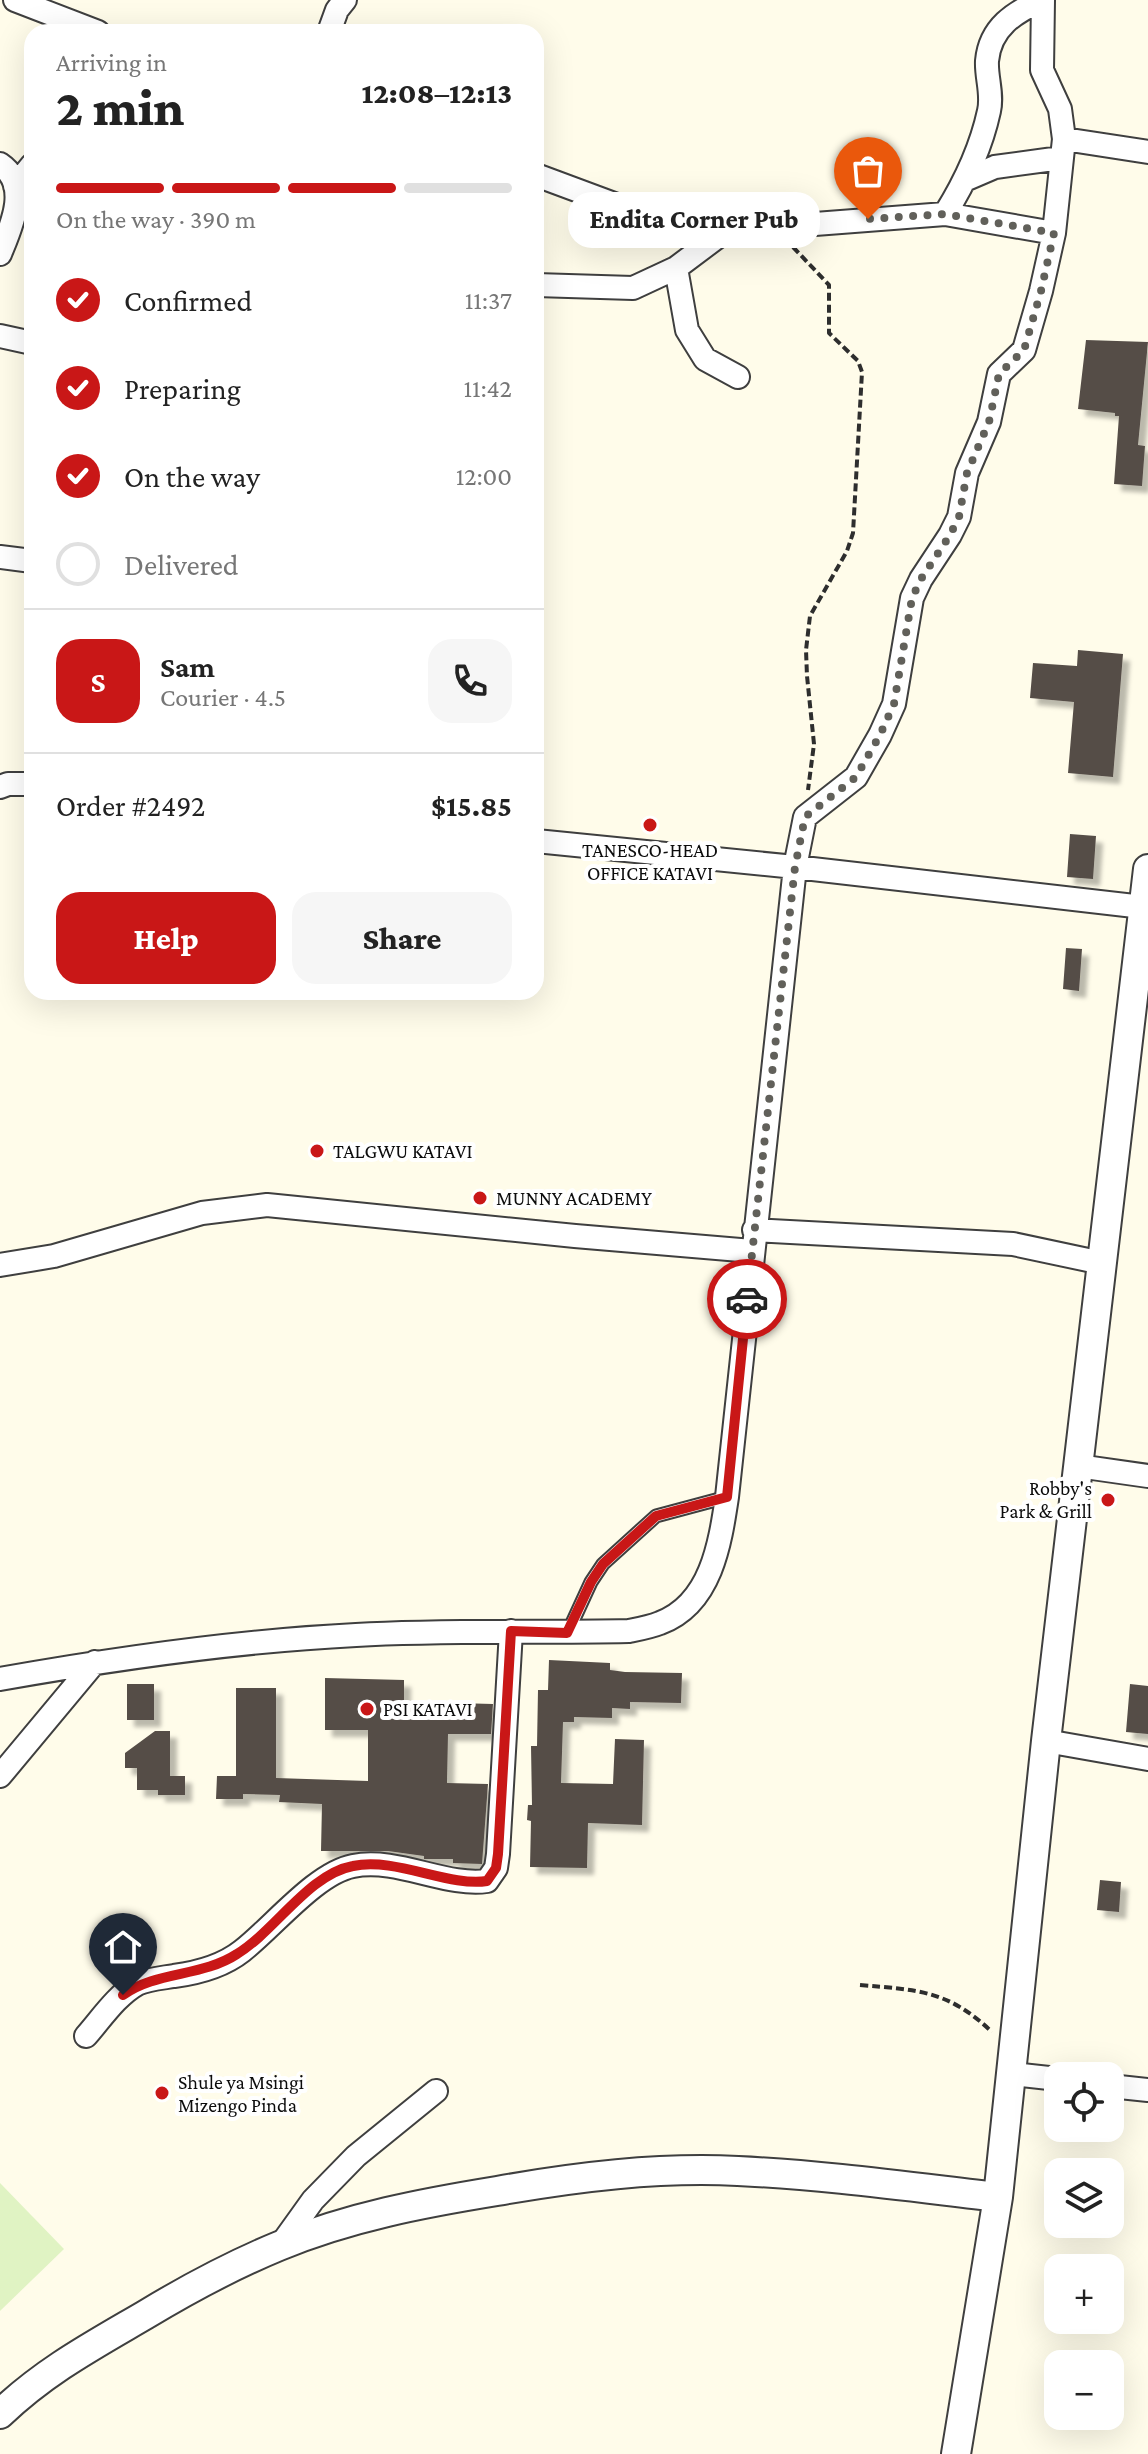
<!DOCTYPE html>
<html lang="en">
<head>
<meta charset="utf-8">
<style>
  :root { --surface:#fff; --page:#f6f6f6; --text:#222; --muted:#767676; --line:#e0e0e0; --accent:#c91717 }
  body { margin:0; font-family:"Crimson Pro",serif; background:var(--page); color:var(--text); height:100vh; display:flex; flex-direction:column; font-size:30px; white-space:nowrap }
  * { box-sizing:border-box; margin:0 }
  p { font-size:26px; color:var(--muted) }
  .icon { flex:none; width:44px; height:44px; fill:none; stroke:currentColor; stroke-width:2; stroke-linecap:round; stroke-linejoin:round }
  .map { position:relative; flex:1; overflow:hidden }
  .drawer { position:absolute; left:24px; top:24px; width:520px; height:976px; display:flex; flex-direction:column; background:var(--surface); border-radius:24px; box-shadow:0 8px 32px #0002 }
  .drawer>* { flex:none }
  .controls { position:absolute; left:1044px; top:2062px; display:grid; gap:16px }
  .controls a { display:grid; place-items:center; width:80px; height:80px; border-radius:16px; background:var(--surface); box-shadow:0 8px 32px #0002; font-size:40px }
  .pin { position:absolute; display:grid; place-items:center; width:68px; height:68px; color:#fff; margin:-82px -34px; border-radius:50% 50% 50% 0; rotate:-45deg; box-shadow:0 0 8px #0007 }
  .pin .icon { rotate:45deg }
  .courier { position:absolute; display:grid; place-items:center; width:80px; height:80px; margin:-40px; border:6px solid #c91717; border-radius:50%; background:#fff; color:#222; box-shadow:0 2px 10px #0007 }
  .bubble { position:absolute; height:56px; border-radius:24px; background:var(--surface); box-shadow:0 8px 32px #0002; font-size:26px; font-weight:800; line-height:56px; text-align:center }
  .summary em { font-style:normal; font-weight:800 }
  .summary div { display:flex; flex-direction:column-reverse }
  .summary { display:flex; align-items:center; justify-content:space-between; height:136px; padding:0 32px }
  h1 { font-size:52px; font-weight:800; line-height:60px }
  .bar { display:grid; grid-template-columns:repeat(4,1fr); gap:12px 8px; align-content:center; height:96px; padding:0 32px }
  .bar i { height:10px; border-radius:6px; background:var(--line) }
  .bar .active { background:var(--accent) }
  .bar p { grid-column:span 4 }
  .line { display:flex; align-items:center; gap:20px; padding:0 32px; border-top:2px solid var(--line) }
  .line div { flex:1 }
  .round { display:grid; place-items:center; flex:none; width:84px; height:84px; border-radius:24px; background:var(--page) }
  ol { padding:0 32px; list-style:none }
  li { display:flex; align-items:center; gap:24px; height:88px }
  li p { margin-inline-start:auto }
  li .icon { padding:8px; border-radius:50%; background:var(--accent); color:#fff; stroke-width:4 }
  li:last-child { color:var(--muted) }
  li i { width:44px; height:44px; border:4px solid var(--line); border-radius:50% }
  .primary-button { display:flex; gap:16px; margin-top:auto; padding:16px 32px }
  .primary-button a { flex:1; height:92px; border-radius:24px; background:var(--accent); color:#fff; font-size:32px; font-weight:800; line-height:92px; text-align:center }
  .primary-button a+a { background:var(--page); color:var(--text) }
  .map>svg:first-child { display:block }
  .pitch { fill:#e0f3c3 }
  .building { fill:#554d47; filter:url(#shadow) }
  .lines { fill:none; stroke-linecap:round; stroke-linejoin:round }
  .service-casing { stroke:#3f3f3f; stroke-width:15 }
  .minor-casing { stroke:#3f3f3f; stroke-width:26 }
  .tertiary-casing { stroke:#3f3f3f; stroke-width:32 }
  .path { stroke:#2e2e2e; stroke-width:4; stroke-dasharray:8 4; stroke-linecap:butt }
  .service { stroke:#fff; stroke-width:11 }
  .minor { stroke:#fff; stroke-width:22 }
  .tertiary { stroke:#fff; stroke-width:28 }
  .done { stroke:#61605a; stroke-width:8; stroke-dasharray:0 14.4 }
  .route { stroke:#c91717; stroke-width:10 }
  .poi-dot { fill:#c91717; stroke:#fff; stroke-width:3 }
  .labels { text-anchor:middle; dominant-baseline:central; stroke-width:8; stroke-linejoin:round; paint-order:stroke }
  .poi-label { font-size:20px; fill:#0c0c0c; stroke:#fff; text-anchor:start }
</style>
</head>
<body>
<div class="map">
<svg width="1148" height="2454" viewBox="0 0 1148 2454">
  <defs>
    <filter id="shadow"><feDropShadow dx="7" dy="7" stdDeviation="2" flood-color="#0004"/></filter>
  </defs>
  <rect width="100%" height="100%" fill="#fffcea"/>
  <!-- pitch -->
  <path class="pitch" d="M 0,2183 L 64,2249 L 0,2311 Z"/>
  <!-- building -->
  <path class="building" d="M 1086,340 L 1148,342 L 1138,445 L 1145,446 L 1142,486 L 1114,484 L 1119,416 L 1115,416 L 1115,413 L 1078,409 Z
    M 1078,650 L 1123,654 L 1113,777 L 1068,773 L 1074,702 L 1030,698 L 1033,663 L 1077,666 Z
    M 1070,834 L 1096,836 L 1093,879 L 1067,877 Z
    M 1066,948 L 1082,949 L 1079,991 L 1063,989 Z
    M 549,1660 L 610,1663 L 610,1670 L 625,1672 L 682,1673 L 681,1703 L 630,1702 L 630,1709 L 612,1708 L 612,1718 L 574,1717 L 574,1722 L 563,1722 L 561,1783 L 613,1784 L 615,1739 L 644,1740 L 642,1825 L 588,1823 L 587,1868 L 530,1867 L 531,1821 L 527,1820 L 528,1805 L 532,1805 L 531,1746 L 537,1746 L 538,1690 L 548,1690 Z
    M 325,1678 L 404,1680 L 404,1716 L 456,1716 L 456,1703 L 493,1704 L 491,1734 L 448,1734 L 447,1783 L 488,1784 L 482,1864 L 453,1863 L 453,1859 L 424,1859 L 424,1856 L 388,1851 L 321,1851 L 322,1804 L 279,1802 L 280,1795 L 243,1794 L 243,1799 L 216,1799 L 217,1776 L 236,1776 L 236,1688 L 276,1688 L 276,1778 L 368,1781 L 368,1730 L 325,1730 Z
    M 127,1684 L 154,1684 L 154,1720 L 127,1720 Z
    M 1130,1684 L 1148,1686 L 1148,1734 L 1126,1732 Z
    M 155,1731 L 170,1731 L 170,1776 L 185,1776 L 185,1795 L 158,1795 L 158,1790 L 137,1790 L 137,1768 L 125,1768 L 125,1753 Z
    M 1100,1880 L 1121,1882 L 1119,1912 L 1097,1910 Z"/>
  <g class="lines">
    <!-- service casing -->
    <g class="service-casing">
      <path id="service" d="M 568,1632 L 591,1582 L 603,1564 L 656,1516 L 727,1497"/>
    </g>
    <!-- minor casing -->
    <g class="minor-casing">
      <path id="minor" d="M 15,0 L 98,32
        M 329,32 L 337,10 L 345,0
        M 1064,139 L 1148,152
        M 0,164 C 31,185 11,227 0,254
        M 536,175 L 684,230 L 720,235 L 802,225 L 945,214 L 1054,233
        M 967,179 L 995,167 L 1061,158
        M 15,186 L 32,165
        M 945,214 C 965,182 981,148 989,111 C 993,94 986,77 987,61 C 990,27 1015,12 1042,0
        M 676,268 L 687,330 L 705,359 L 738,377
        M 536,285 L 633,288 L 676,268 L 720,235
        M 0,336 L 32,343
        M 0,557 L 32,561
        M 0,787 L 8,784 L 32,784
        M 536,841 L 795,867 L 1143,907
        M 754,1230 L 1013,1244 L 1102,1263
        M 0,1265 L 54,1256 L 202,1213 L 267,1205 L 575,1236 L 752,1251
        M 1078,1466 L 1148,1476
        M 0,1679 C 118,1658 236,1641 356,1635 C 447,1630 538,1633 629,1631 C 639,1629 650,1627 660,1623 C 711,1604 720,1544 727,1497 L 795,867 L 805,817 L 856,777 L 880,735 L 894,704 L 912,598 L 921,579 L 950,535 L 959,517 L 967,473 L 989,422 L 999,374 L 1024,350 L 1026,343 L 1041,291 L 1054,233 L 1064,139 L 1060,109 L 1042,70 L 1043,0
        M 1046,1741 L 1148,1759
        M 0,1776 L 95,1662
        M 86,2036 C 101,2019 117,1995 137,1984 C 148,1979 162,1978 174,1976 C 197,1973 223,1966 242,1951 C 273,1927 316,1873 353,1866 C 397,1857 446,1887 487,1881 L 496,1868 L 498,1854 L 511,1631
        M 1012,2074 L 1058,2079
        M 1110,2086 L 1148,2090
        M 280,2246 L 313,2200 L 356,2156 L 436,2091"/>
    </g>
    <!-- tertiary casing -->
    <g class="tertiary-casing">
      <path id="tertiary" d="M 0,2414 C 45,2371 92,2346 145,2315 C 188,2289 233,2265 279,2246 C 349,2217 423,2203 497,2191 C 576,2177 657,2167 738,2171 C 825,2175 911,2187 998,2197
        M 956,2454 L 998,2197 L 1046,1741 L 1148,869"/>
    </g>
    <!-- path -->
    <path class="path" d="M 793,247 L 829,285 L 829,333 L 858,361 L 862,372 L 853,533 L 847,551 L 810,616 L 806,650 L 807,676 L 814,744 L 808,790
      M 860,1985 C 918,1990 948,1990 992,2032"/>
    <!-- service -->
    <use href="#service" class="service"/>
    <!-- minor -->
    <use href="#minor" class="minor"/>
    <!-- tertiary -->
    <use href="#tertiary" class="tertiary"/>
  </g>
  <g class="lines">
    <!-- done -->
    <path class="done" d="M 747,1299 L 795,867 L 805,817 L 856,777 L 880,735 L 894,704 L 912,598 L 921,579 L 950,535 L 959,517 L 967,473 L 989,422 L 999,374 L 1024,350 L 1041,291 L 1054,233 L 945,214 L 868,219"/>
    <!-- route -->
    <path class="route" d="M 123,1995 C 156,1971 202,1977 237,1954 C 275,1931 309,1874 353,1866 C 396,1857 448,1887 487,1881 L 496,1868 L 498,1854 L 511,1631 L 567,1633 L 591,1582 L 603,1564 L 656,1516 L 727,1497 L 747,1299"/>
  </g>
  <!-- markers -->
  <g class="poi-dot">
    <circle cx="650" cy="825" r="8"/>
    <circle cx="317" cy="1151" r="8"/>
    <circle cx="480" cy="1198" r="8"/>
    <circle cx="1108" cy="1500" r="8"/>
    <circle cx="367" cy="1709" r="8"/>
    <circle cx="162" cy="2093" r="8"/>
  </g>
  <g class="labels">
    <!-- poi labels -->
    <g class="poi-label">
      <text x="650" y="850" text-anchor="middle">TANESCO-HEAD<tspan x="650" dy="23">OFFICE KATAVI</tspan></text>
      <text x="333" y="1151">TALGWU KATAVI</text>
      <text x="496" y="1198">MUNNY ACADEMY</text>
      <text x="1092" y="1488" text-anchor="end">Robby's<tspan x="1092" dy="23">Park &amp; Grill</tspan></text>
      <text x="383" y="1709">PSI KATAVI</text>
      <text x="178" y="2082">Shule ya Msingi<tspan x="178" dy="23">Mizengo Pinda</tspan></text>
    </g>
  </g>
</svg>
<div class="controls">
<a><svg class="icon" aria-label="locate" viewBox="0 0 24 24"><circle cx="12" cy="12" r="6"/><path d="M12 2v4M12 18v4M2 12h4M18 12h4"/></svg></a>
<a><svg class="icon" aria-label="layers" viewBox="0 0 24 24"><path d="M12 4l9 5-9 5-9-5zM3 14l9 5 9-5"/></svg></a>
<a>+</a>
<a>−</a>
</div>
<div class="pin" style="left:868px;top:219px;background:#ea580c"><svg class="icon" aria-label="bag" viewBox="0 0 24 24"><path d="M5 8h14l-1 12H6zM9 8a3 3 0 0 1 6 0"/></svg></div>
<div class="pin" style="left:123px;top:1995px;background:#1f2937"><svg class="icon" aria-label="home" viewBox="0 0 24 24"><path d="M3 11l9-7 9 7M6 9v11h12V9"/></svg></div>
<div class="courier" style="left:747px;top:1299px"><svg class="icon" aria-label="car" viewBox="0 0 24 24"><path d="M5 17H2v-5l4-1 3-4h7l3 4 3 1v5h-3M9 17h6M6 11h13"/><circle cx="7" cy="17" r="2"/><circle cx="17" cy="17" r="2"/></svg></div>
<div class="bubble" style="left:568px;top:192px;width:252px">Endita Corner Pub</div>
<section class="drawer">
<div class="summary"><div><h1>2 min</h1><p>Arriving in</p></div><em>12:08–12:13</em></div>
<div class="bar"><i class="active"></i><i class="active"></i><i class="active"></i><i></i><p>On the way · 390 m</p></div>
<ol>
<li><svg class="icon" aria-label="check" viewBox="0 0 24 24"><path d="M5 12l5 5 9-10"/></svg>Confirmed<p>11:37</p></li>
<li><svg class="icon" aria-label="check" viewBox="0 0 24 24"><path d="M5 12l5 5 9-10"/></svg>Preparing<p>11:42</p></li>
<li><svg class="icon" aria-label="check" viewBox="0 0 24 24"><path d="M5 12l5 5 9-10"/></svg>On the way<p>12:00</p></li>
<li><i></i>Delivered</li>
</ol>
<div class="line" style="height:144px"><b class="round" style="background:var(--accent);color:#fff">S</b><div><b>Sam</b><p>Courier · 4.5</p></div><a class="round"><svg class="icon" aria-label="phone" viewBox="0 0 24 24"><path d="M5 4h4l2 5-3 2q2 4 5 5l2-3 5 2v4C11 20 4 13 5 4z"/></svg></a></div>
<div class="line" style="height:104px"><div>Order #2492</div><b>$15.85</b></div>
<div class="primary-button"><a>Help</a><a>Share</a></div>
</section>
</div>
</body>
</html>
